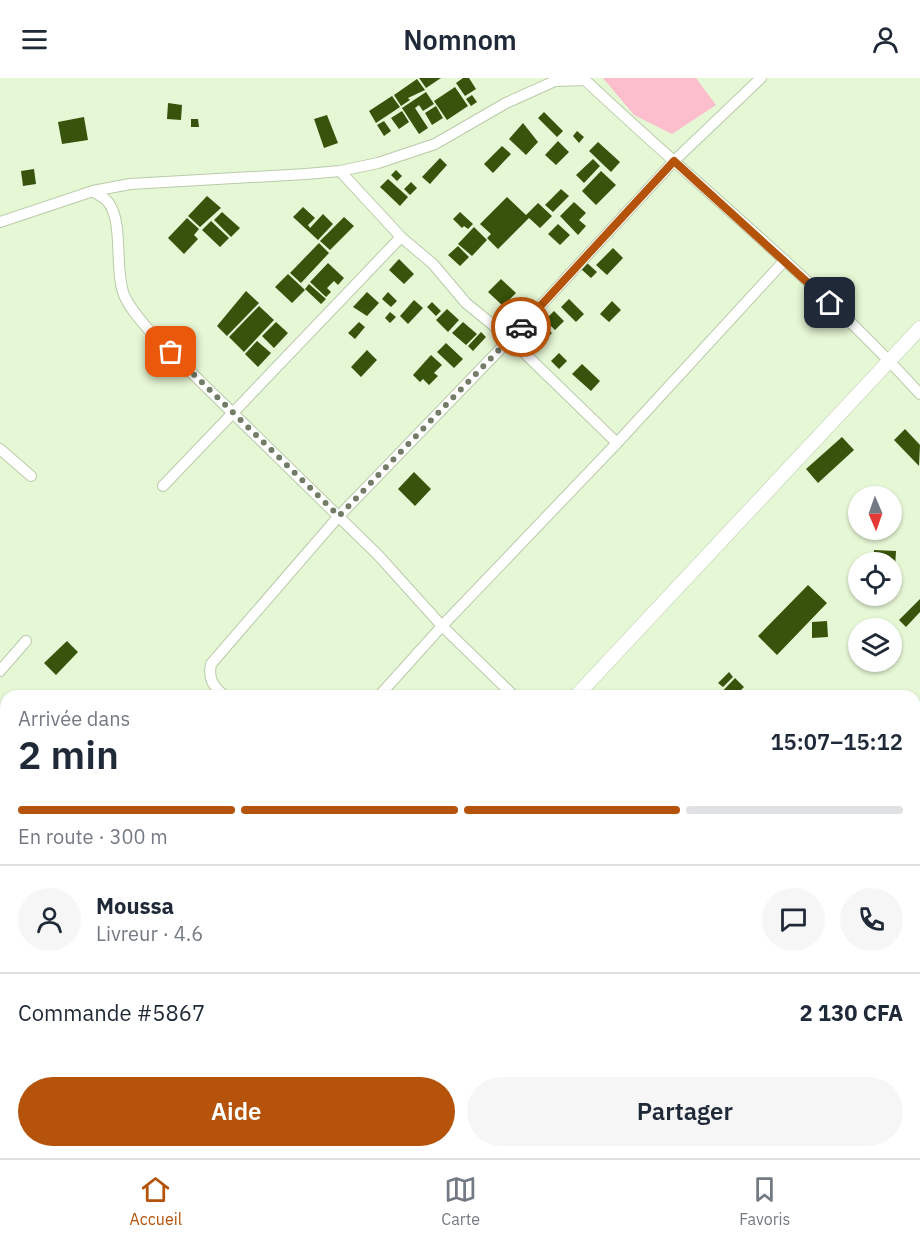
<!DOCTYPE html>
<html lang="fr">
<head>
<meta charset="utf-8">
<style>
  :root { --surface:#fff; --page:#f6f6f7; --text:#1f2937; --muted:#747a83; --line:#e0e1e3; --accent:#b45309 }
  body { margin:0; font-family:"IBM Plex Sans",sans-serif; background:var(--page); color:var(--text); height:100vh; display:flex; flex-direction:column; font-size:22px; white-space:nowrap }
  * { box-sizing:border-box; margin:0 }
  p { font-size:20px; color:var(--muted) }
  .icon { flex:none; width:33px; height:33px; fill:none; stroke:currentColor; stroke-width:2; stroke-linecap:round; stroke-linejoin:round }
  .map { position:relative; flex:1; overflow:hidden }
  .sheet { position:absolute; left:0px; top:612px; width:921px; height:468px; display:flex; flex-direction:column; background:var(--surface); border-radius:18px 18px 0 0; box-shadow:0 2px 4px #0004 }
  .sheet>* { flex:none }
  .needle { width:39px; rotate:178deg }
  .controls { position:absolute; left:848px; top:408px; display:grid; gap:12px }
  .controls a { display:grid; place-items:center; width:54px; height:54px; border-radius:50%; background:var(--surface); box-shadow:0 2px 4px #0004; font-size:30px }
  .pin { position:absolute; display:grid; place-items:center; width:51px; height:51px; color:#fff; margin:-26px; border-radius:12px; box-shadow:0 3px 9px #0006 }
  .courier { position:absolute; display:grid; place-items:center; width:60px; height:60px; margin:-30px; border:4px solid #b45309; border-radius:50%; background:#fff; color:#222; box-shadow:0 2px 8px #0007 }
  .overview em { font-style:normal; font-weight:600 }
  .overview div { display:flex; flex-direction:column-reverse }
  .overview { display:flex; align-items:center; justify-content:space-between; height:102px; padding:0 18px }
  h1 { font-size:39px; font-weight:600; line-height:45px }
  .bar { display:grid; grid-template-columns:repeat(4,1fr); gap:9px 6px; align-content:center; height:72px; padding:0 18px }
  .bar i { height:8px; border-radius:4px; background:var(--line) }
  .bar .active { background:var(--accent) }
  .bar p { grid-column:span 4 }
  .line { display:flex; align-items:center; gap:15px; padding:0 18px; border-top:2px solid var(--line) }
  .line div { flex:1 }
  .round { display:grid; place-items:center; flex:none; width:63px; height:63px; border-radius:32px; background:var(--page) }
  .primary-button { display:flex; gap:12px; margin-top:auto; padding:12px 18px }
  .primary-button a { flex:1; height:69px; border-radius:36px; background:var(--accent); color:#fff; font-size:24px; font-weight:600; line-height:69px; text-align:center }
  .primary-button a+a { background:var(--page); color:var(--text) }
  header { display:flex; justify-content:space-between; align-items:center; height:78px; padding:0 18px; background:var(--surface); font-size:27px; font-weight:600 }
  .tab-bar { display:flex; justify-content:space-around; align-items:center; height:84px; border-top:2px solid var(--line); background:var(--surface); font-size:16px; color:var(--muted) }
  .tab-bar a { display:grid; justify-items:center; gap:3px }
  .tab-bar .active { color:var(--accent) }
  .map>svg:first-child { display:block }
  .green { fill:#fcbdcc }
  .building { fill:#38530b }
  .lines { fill:none; stroke-linecap:round; stroke-linejoin:round }
  .street-casing { stroke:#bacba9; stroke-width:12 }
  .secondary-casing { stroke:#bacba9; stroke-width:15 }
  .street { stroke:#fff; stroke-width:10 }
  .secondary { stroke:#fff; stroke-width:14 }
  .done { stroke:#727c67; stroke-width:6; stroke-dasharray:0 10.8 }
  .route { stroke:#b45309; stroke-width:8 }
</style>
</head>
<body>
<header><svg class="icon" aria-label="menu" viewBox="0 0 24 24"><path d="M4 6h16M4 12h16M4 18h16"/></svg>Nomnom<svg class="icon" aria-label="person" viewBox="0 0 24 24"><circle cx="12" cy="8" r="4"/><path d="M4 21q1-7 8-7t8 7"/></svg></header>
<div class="map">
<svg width="920" height="1080" viewBox="0 0 920 1080">
  <rect width="100%" height="100%" fill="#e6f7d5"/>
  <!-- green -->
  <path class="green" d="M 603,0 L 696,0 L 716,27 L 672,56 L 634,37 Z
    M 564,1074 L 781,1074 L 776,1080 L 558,1080 Z"/>
  <!-- building -->
  <path class="building" d="M 419,0 L 441,0 L 426,10 Z
    M 463,0 L 469,0 L 476,11 L 465,18 L 456,5 Z
    M 417,1 L 425,12 L 408,20 L 410,22 L 401,28 L 394,17 Z
    M 455,9 L 468,28 L 447,42 L 434,23 Z
    M 426,14 L 434,26 L 423,33 L 419,27 L 415,30 L 428,50 L 419,56 L 402,30 Z
    M 472,17 L 477,24 L 471,28 L 466,21 Z
    M 392,18 L 400,29 L 376,45 L 369,33 Z
    M 168,25 L 182,27 L 181,42 L 167,41 Z
    M 436,28 L 443,40 L 432,47 L 425,35 Z
    M 402,33 L 409,44 L 399,51 L 391,40 Z
    M 544,34 L 563,53 L 557,59 L 538,40 Z
    M 327,37 L 338,65 L 324,70 L 314,41 Z
    M 84,39 L 88,62 L 62,66 L 58,44 Z
    M 191,41 L 198,41 L 199,49 L 191,49 Z
    M 384,43 L 391,53 L 384,58 L 377,47 Z
    M 523,45 L 538,64 L 526,77 L 509,61 Z
    M 577,53 L 584,59 L 579,65 L 573,58 Z
    M 558,63 L 569,74 L 556,87 L 545,77 Z
    M 598,64 L 620,84 L 611,94 L 589,73 Z
    M 502,68 L 511,76 L 493,95 L 484,86 Z
    M 440,80 L 447,87 L 430,106 L 422,99 Z
    M 593,81 L 600,88 L 584,105 L 576,97 Z
    M 34,91 L 36,106 L 23,108 L 21,93 Z
    M 396,92 L 402,98 L 397,103 L 391,97 Z
    M 601,93 L 616,107 L 596,127 L 582,113 Z
    M 388,101 L 408,119 L 400,128 L 380,109 Z
    M 411,104 L 417,110 L 410,117 L 404,111 Z
    M 561,111 L 569,118 L 553,134 L 545,127 Z
    M 207,118 L 221,130 L 200,149 L 188,138 Z
    M 507,119 L 526,137 L 538,125 L 552,138 L 540,150 L 529,140 L 498,171 L 487,160 L 491,156 L 480,146 Z
    M 574,124 L 586,135 L 579,142 L 586,148 L 578,157 L 560,138 Z
    M 303,129 L 315,140 L 308,147 L 310,150 L 323,136 L 333,146 L 318,162 L 293,139 Z
    M 222,134 L 240,150 L 231,159 L 214,142 Z
    M 460,134 L 473,146 L 468,151 L 464,148 L 462,150 L 453,141 Z
    M 344,139 L 354,148 L 330,172 L 320,163 Z
    M 187,140 L 199,151 L 194,157 L 198,161 L 184,176 L 168,160 Z
    M 211,143 L 229,160 L 220,169 L 202,152 Z
    M 558,146 L 570,157 L 560,167 L 548,156 Z
    M 474,149 L 487,162 L 472,178 L 458,166 Z
    M 319,165 L 329,175 L 301,205 L 290,195 Z
    M 458,168 L 469,179 L 460,188 L 448,177 Z
    M 613,170 L 623,180 L 607,197 L 596,187 Z
    M 399,181 L 414,196 L 404,206 L 389,192 Z
    M 328,185 L 344,200 L 338,207 L 334,203 L 327,210 L 331,214 L 326,219 L 310,204 Z
    M 587,185 L 597,194 L 591,200 L 581,191 Z
    M 288,196 L 305,212 L 292,225 L 275,209 Z
    M 501,201 L 516,215 L 503,228 L 488,214 Z
    M 309,206 L 326,221 L 321,226 L 305,211 Z
    M 246,213 L 259,225 L 227,258 L 217,248 Z
    M 367,214 L 379,225 L 367,238 L 353,229 Z
    M 388,214 L 397,223 L 391,229 L 382,221 Z
    M 569,221 L 584,236 L 576,244 L 561,229 Z
    M 414,222 L 423,230 L 408,246 L 400,238 Z
    M 612,223 L 621,232 L 609,244 L 600,236 Z
    M 432,224 L 441,233 L 436,238 L 427,229 Z
    M 259,228 L 274,242 L 244,274 L 229,259 Z
    M 447,231 L 459,242 L 448,254 L 436,242 Z
    M 554,233 L 564,243 L 555,252 L 545,242 Z
    M 390,234 L 396,239 L 390,245 L 385,240 Z
    M 276,244 L 288,255 L 274,270 L 262,258 Z
    M 359,244 L 365,249 L 355,261 L 348,255 Z
    M 463,244 L 477,256 L 466,267 L 452,255 Z
    M 540,244 L 552,255 L 541,266 L 530,255 Z
    M 481,254 L 486,259 L 473,273 L 468,268 Z
    M 257,263 L 271,275 L 258,289 L 245,276 Z
    M 446,265 L 463,281 L 454,290 L 437,274 Z
    M 367,272 L 377,282 L 361,299 L 351,289 Z
    M 559,275 L 567,283 L 559,291 L 551,283 Z
    M 431,277 L 442,287 L 434,295 L 438,298 L 429,307 L 423,301 L 420,304 L 413,297 Z
    M 582,286 L 600,303 L 591,313 L 572,296 Z
    M 905,351 L 920,367 L 919,388 L 894,362 Z
    M 842,359 L 854,372 L 818,405 L 806,391 Z
    M 414,394 L 431,411 L 415,428 L 398,411 Z
    M 874,472 L 896,473 L 895,490 L 891,490 L 891,484 L 873,484 Z
    M 808,507 L 827,525 L 777,577 L 758,558 Z
    M 920,521 L 920,534 L 906,549 L 899,542 Z
    M 827,543 L 828,559 L 812,560 L 812,544 Z
    M 67,563 L 78,574 L 56,597 L 44,585 Z
    M 729,594 L 733,599 L 723,609 L 718,605 Z
    M 735,600 L 744,609 L 735,618 L 718,618 Z"/>
  <g class="lines">
    <!-- street casing -->
    <g class="street-casing">
      <path id="street" d="M 583,0 C 695,106 816,202 920,316
        M 340,93 L 401,159 L 433,186 L 466,225 L 510,261 L 617,365
        M 93,113 C 98,117 105,120 108,124 C 124,144 114,191 124,217 C 131,233 144,246 155,259 L 378,477 L 442,548 L 514,618
        M 0,144 L 93,113 L 130,106 L 306,96 L 340,93 L 378,85 L 435,66 L 506,25 L 555,3 L 585,2
        M 0,371 L 31,398
        M 163,408 L 401,159
        M 0,593 L 26,563
        M 224,618 C 213,607 208,602 211,586 L 339,438 L 510,261 L 674,83 L 761,0
        M 379,618 L 442,548 L 617,365 L 785,182
        M 915,786 L 920,782
        M 915,805 L 920,800
        M 0,819 L 6,824
        M 0,986 L 6,992
        M 97,1074 L 102,1079
        M 365,1074 L 371,1080"/>
    </g>
    <!-- secondary casing -->
    <g class="secondary-casing">
      <path id="secondary" d="M 576,618 L 920,250
        M 149,1080 L 154,1074"/>
    </g>
    <!-- street -->
    <use href="#street" class="street"/>
    <!-- secondary -->
    <use href="#secondary" class="secondary"/>
  </g>
  <g class="lines">
    <!-- done -->
    <path class="done" d="M 171,274 L 339,438 L 521,249"/>
    <!-- route -->
    <path class="route" d="M 521,249 L 674,83 L 830,225"/>
  </g>
</svg>
<div class="controls">
<a><svg class="needle" viewBox="-14 -14 28 28"><path d="M0-13l5 13h-10z" fill="#e53935"/><path d="M0 13l5-13h-10z" fill="#747a83"/></svg></a>
<a><svg class="icon" aria-label="locate" viewBox="0 0 24 24"><circle cx="12" cy="12" r="6"/><path d="M12 2v4M12 18v4M2 12h4M18 12h4"/></svg></a>
<a><svg class="icon" aria-label="layers" viewBox="0 0 24 24"><path d="M12 4l9 5-9 5-9-5zM3 14l9 5 9-5"/></svg></a>
</div>
<div class="pin" style="left:171px;top:274px;background:#ea580c"><svg class="icon" aria-label="bag" viewBox="0 0 24 24"><path d="M5 8h14l-1 12H6zM9 8a3 3 0 0 1 6 0"/></svg></div>
<div class="pin" style="left:830px;top:225px;background:#1f2937"><svg class="icon" aria-label="home" viewBox="0 0 24 24"><path d="M3 11l9-7 9 7M6 9v11h12V9"/></svg></div>
<div class="courier" style="left:521px;top:249px"><svg class="icon" aria-label="car" viewBox="0 0 24 24"><path d="M5 17H2v-5l4-1 3-4h7l3 4 3 1v5h-3M9 17h6M6 11h13"/><circle cx="7" cy="17" r="2"/><circle cx="17" cy="17" r="2"/></svg></div>
<section class="sheet">
<div class="overview"><div><h1>2 min</h1><p>Arrivée dans</p></div><em>15:07–15:12</em></div>
<div class="bar"><i class="active"></i><i class="active"></i><i class="active"></i><i></i><p>En route · 300 m</p></div>
<div class="line" style="height:108px"><a class="round"><svg class="icon" aria-label="person" viewBox="0 0 24 24"><circle cx="12" cy="8" r="4"/><path d="M4 21q1-7 8-7t8 7"/></svg></a><div><b>Moussa</b><p>Livreur · 4.6</p></div><a class="round"><svg class="icon" aria-label="chat" viewBox="0 0 24 24"><path d="M4 5h16v11H9l-5 4z"/></svg></a><a class="round"><svg class="icon" aria-label="phone" viewBox="0 0 24 24"><path d="M5 4h4l2 5-3 2q2 4 5 5l2-3 5 2v4C11 20 4 13 5 4z"/></svg></a></div>
<div class="line" style="height:78px"><div>Commande #5867</div><b>2 130 CFA</b></div>
<div class="primary-button"><a>Aide</a><a>Partager</a></div>
</section>
</div>
<nav class="tab-bar">
<a class="active"><svg class="icon" aria-label="home" viewBox="0 0 24 24"><path d="M3 11l9-7 9 7M6 9v11h12V9"/></svg>Accueil</a>
<a><svg class="icon" aria-label="map" viewBox="0 0 24 24"><path d="M3 6l6-2 6 2 6-2v14l-6 2-6-2-6 2zM9 4v14M15 6v14"/></svg>Carte</a>
<a><svg class="icon" aria-label="saved" viewBox="0 0 24 24"><path d="M7 4h10v16l-5-4-5 4z"/></svg>Favoris</a>
</nav>
</body>
</html>
